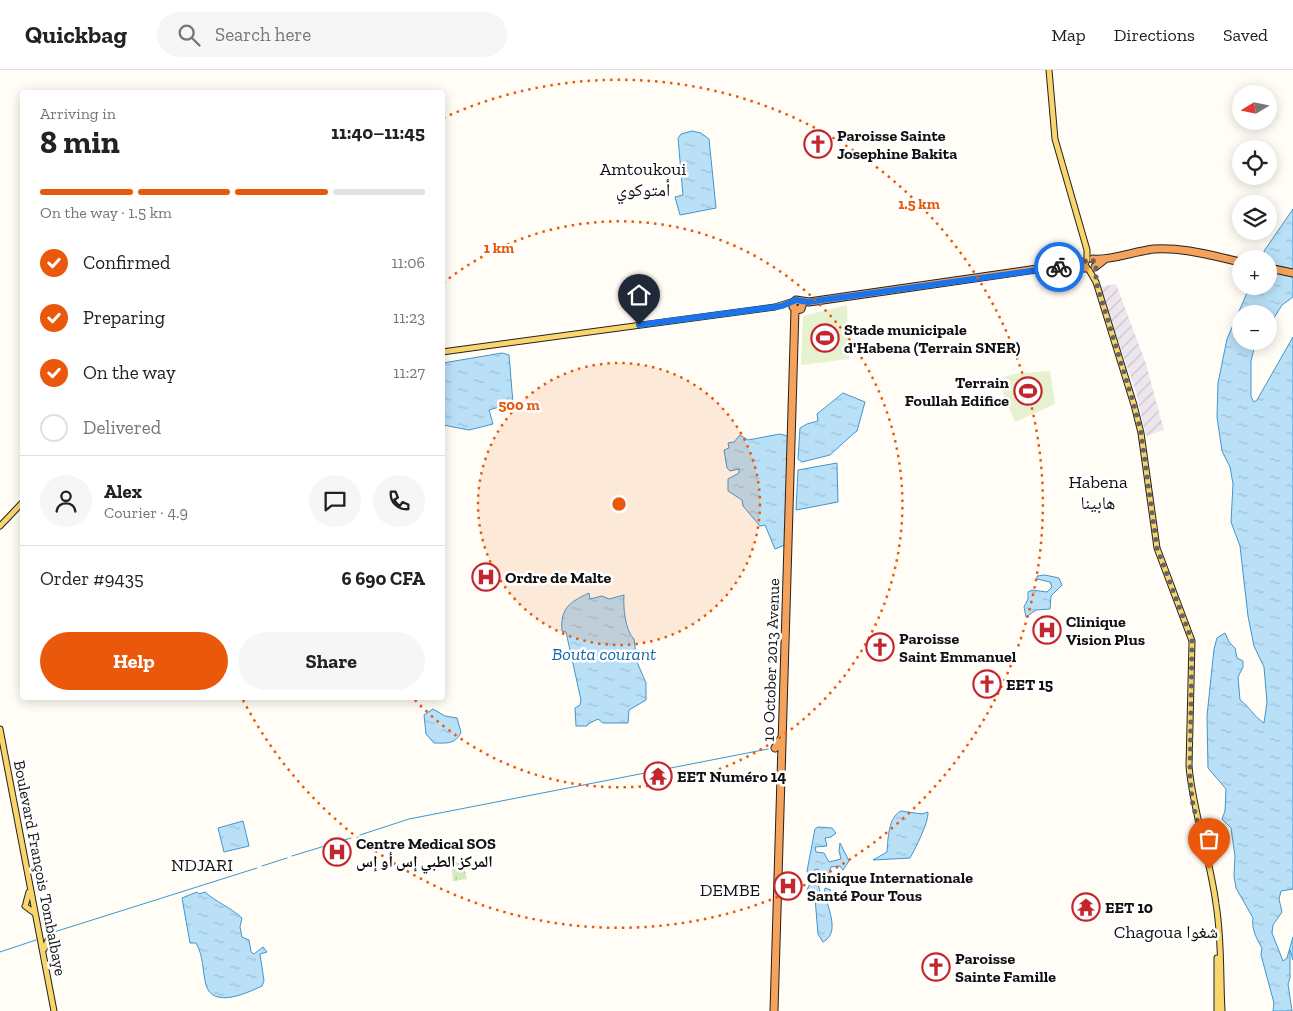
<!DOCTYPE html>
<html lang="en">
<head>
<meta charset="utf-8">
<style>
  :root { --surface:#fff; --page:#f6f6f6; --text:#222; --muted:#767676; --line:#e0e0e0; --accent:#ea580c }
  body { margin:0; font-family:"Zilla Slab","Noto Naskh Arabic",serif; background:var(--page); color:var(--text); height:100vh; display:flex; flex-direction:column; font-size:19px; white-space:nowrap }
  * { box-sizing:border-box; margin:0 }
  p { font-size:16px; color:var(--muted) }
  .icon { flex:none; width:28px; height:28px; fill:none; stroke:currentColor; stroke-width:2; stroke-linecap:round; stroke-linejoin:round }
  .map { position:relative; flex:1; overflow:hidden }
  .drawer { position:absolute; left:20px; top:20px; width:425px; height:610px; display:flex; flex-direction:column; background:var(--surface); border-radius:5px; box-shadow:0 2px 12px #0003 }
  .drawer>* { flex:none }
  .needle { width:32px; rotate:260deg }
  .fabs { position:absolute; left:1232px; top:15px; display:grid; gap:10px }
  .fabs a { display:grid; place-items:center; width:45px; height:45px; border-radius:50%; background:var(--surface); box-shadow:0 2px 12px #0003; font-size:25px }
  .pin { position:absolute; display:grid; place-items:center; width:42px; height:42px; color:#fff; margin:-51px -21px; border-radius:50% 50% 50% 0; rotate:-45deg; box-shadow:0 0 5px #0007 }
  .pin .icon { rotate:45deg }
  .courier { position:absolute; display:grid; place-items:center; width:50px; height:50px; margin:-25px; border:4px solid #1a73e8; border-radius:50%; background:#fff; color:#222; box-shadow:0 1px 6px #0007 }
  .summary em { font-style:normal; font-weight:800 }
  .summary div { display:flex; flex-direction:column-reverse }
  .summary { display:flex; align-items:center; justify-content:space-between; height:85px; padding:0 20px }
  h1 { font-size:32px; font-weight:800; line-height:38px }
  .bar { display:grid; grid-template-columns:repeat(4,1fr); gap:8px 5px; align-content:center; height:60px; padding:0 20px }
  .bar i { height:6px; border-radius:4px; background:var(--line) }
  .bar .on { background:var(--accent) }
  .bar p { grid-column:span 4 }
  .line { display:flex; align-items:center; gap:12px; padding:0 20px; border-top:1px solid var(--line) }
  .line div { flex:1 }
  .round { display:grid; place-items:center; flex:none; width:52px; height:52px; border-radius:26px; background:var(--page) }
  ol { padding:0 20px; list-style:none }
  li { display:flex; align-items:center; gap:15px; height:55px }
  li p { margin-inline-start:auto }
  li .icon { padding:5px; border-radius:50%; background:var(--accent); color:#fff; stroke-width:4 }
  li:last-child { color:var(--muted) }
  li i { width:28px; height:28px; border:2px solid var(--line); border-radius:50% }
  .cta { display:flex; gap:10px; margin-top:auto; padding:10px 20px }
  .cta a { flex:1; height:58px; border-radius:30px; background:var(--accent); color:#fff; font-size:20px; font-weight:800; line-height:58px; text-align:center }
  .cta a+a { background:var(--page); color:var(--text) }
  header { display:flex; align-items:center; gap:30px; box-sizing:border-box; height:70px; padding:0 25px; background:var(--surface); border-bottom:1px solid var(--line) }
  header strong { font-size:24px }
  nav { display:flex; gap:28px; margin-inline-start:auto; font-size:18px }
  .search { width:350px; height:45px; background:var(--page); display:flex; align-items:center; gap:12px; box-sizing:border-box; padding:0 18px; border-radius:28px; color:var(--muted); font-size:19px }
  .map>svg:first-child { display:block }
  .industrial { fill:url(#industrial-furrows) }
  .wetland { fill:url(#wetland-marsh) }
  .pitch { fill:#e6f2cf }
  .water { fill:url(#water-ripples); stroke:#3f96cf }
  .lines { fill:none; stroke-linecap:round; stroke-linejoin:round }
  .stream { stroke:#3f96cf; stroke-width:1 }
  .major-casing { stroke:#222; stroke-width:7 }
  .highway-casing { stroke:#222; stroke-width:9 }
  .major { stroke:#f9d66b; stroke-width:5 }
  .highway { stroke:#f5a25d; stroke-width:7 }
  .done { stroke:#646461; stroke-width:5; stroke-dasharray:0 9 }
  .route { stroke:#1a73e8; stroke-width:6 }
  .ring { fill:none; stroke:#e8590c; stroke-width:2.5; stroke-dasharray:2.5 5 }
  .labels { text-anchor:middle; dominant-baseline:central; stroke-width:5; stroke-linejoin:round; paint-order:stroke }
  .poi-label { font-size:16px; font-weight:bold; fill:#111; stroke:#fff; text-anchor:start }
  .street-label { font-size:16px; fill:#111; stroke:#fff }
  .neighbourhood-label { font-size:18px; fill:#111; stroke:#fff }
  .water-label { font-size:18px; font-style:italic; fill:#1768a6; stroke:#fff }
  .centre { fill:#e8590c; stroke:#fff; stroke-width:2.5 }
  .ring-label { font-size:15px; text-anchor:middle; font-weight:bold; fill:#e8590c; stroke:#fff; stroke-width:5; stroke-linejoin:round; paint-order:stroke }
</style>
</head>
<body>
<header>
<strong>Quickbag</strong>
<div class="search"><svg class="icon" aria-label="search" viewBox="0 0 24 24"><circle cx="10" cy="10" r="6"/><path d="M15 15l6 6"/></svg>Search here</div>
<nav><a>Map</a><a>Directions</a><a>Saved</a></nav>
</header>
<div class="map">
<svg width="1293" height="941" viewBox="0 0 1293 941">
  <defs>
    <pattern id="industrial-furrows" width="10" height="10" patternUnits="userSpaceOnUse" patternTransform="scale(1.25)"><rect width="10" height="10" fill="#eee6ef"/><path d="M-1 1l2-2M0 10L10 0M9 11l2-2" fill="none" stroke="#cbc4cc"/></pattern>
    <pattern id="wetland-marsh" width="20" height="14" patternUnits="userSpaceOnUse" patternTransform="scale(1.25)"><rect width="20" height="14" fill="#d5ebbd"/><path d="M1 5h8M5 5V1M11 12h8M15 12V8" fill="none" stroke="#b6c8a1"/></pattern>
    <pattern id="water-ripples" width="26" height="14" patternUnits="userSpaceOnUse" patternTransform="scale(1.25)"><rect width="26" height="14" fill="#b9e0f7"/><path d="M2 4q2-2 4 0t4 0M15 11q2-2 4 0t4 0" fill="none" stroke="#9ebfd3"/></pattern>
  </defs>
  <rect width="100%" height="100%" fill="#fffdf5"/>
  <!-- industrial -->
  <path class="industrial" d="M 1116,214 L 1146,294 L 1164,360 L 1146,366 L 1136,322 L 1099,217 Z"/>
  <!-- wetland -->
  <path class="wetland" d="M 456,792 L 464,796 L 467,809 L 453,811 L 452,799 Z"/>
  <!-- pitch -->
  <path class="pitch" d="M 847,235 L 849,289 L 801,295 L 803,246 Z
    M 1050,301 L 1055,334 L 1015,352 L 997,309 L 1014,304 Z"/>
  <!-- water -->
  <path class="water" d="M 692,61 L 701,63 L 709,69 L 716,138 L 680,145 L 675,127 L 683,125 L 678,68 L 681,64 Z
    M 1293,139 L 1293,227 L 1282,235 L 1269,256 L 1269,244 L 1241,244 L 1241,271 L 1256,271 L 1251,291 L 1251,327 L 1254,332 L 1257,330 L 1293,267 L 1293,819 L 1281,821 L 1279,829 L 1282,842 L 1273,855 L 1272,863 L 1283,891 L 1287,888 L 1293,867 L 1293,890 L 1290,880 L 1290,908 L 1288,914 L 1292,941 L 1273,941 L 1274,933 L 1261,885 L 1262,878 C 1257,870 1251,858 1253,848 L 1236,818 L 1234,806 L 1235,786 L 1231,758 L 1222,749 L 1225,741 L 1226,719 L 1208,698 L 1207,646 L 1214,579 L 1217,568 L 1225,563 L 1229,572 L 1235,578 L 1237,588 L 1243,591 L 1243,597 L 1238,607 L 1240,630 C 1250,637 1254,647 1264,653 L 1267,632 L 1264,597 L 1254,576 L 1248,546 L 1240,476 L 1231,452 L 1233,414 L 1230,397 L 1222,381 L 1217,347 L 1218,313 L 1227,269 L 1250,216 L 1269,216 L 1269,189 L 1264,189 L 1264,181 Z
    M 502,283 L 509,285 L 513,333 L 489,340 L 493,354 L 469,360 L 443,355 L 443,293 Z
    M 843,323 L 865,332 L 857,361 L 853,364 L 830,385 L 802,392 L 798,389 L 800,358 L 807,354 L 818,351 L 817,344 Z
    M 780,364 L 787,366 L 789,372 L 785,475 L 775,479 L 765,455 L 760,456 L 743,436 L 742,430 L 728,421 L 728,409 L 739,403 L 739,399 L 730,401 L 727,398 L 724,380 L 729,378 L 728,373 L 734,372 L 740,365 L 748,370 Z
    M 837,393 L 838,432 L 796,440 L 798,400 Z
    M 1045,505 L 1059,508 L 1062,515 L 1051,526 L 1050,539 L 1036,540 L 1026,547 L 1024,537 L 1028,529 L 1028,522 L 1032,520 L 1047,522 L 1052,517 L 1050,512 L 1037,509 L 1037,506 Z
    M 589,523 L 590,529 L 602,526 L 609,529 L 624,525 C 623,536 625,561 634,569 L 637,592 L 646,613 L 646,630 L 629,640 L 628,653 L 603,653 L 598,649 L 588,654 L 587,656 L 576,656 L 575,638 L 580,635 L 581,630 L 566,562 L 562,561 C 560,538 570,532 589,523 Z
    M 433,639 L 445,646 L 457,648 L 461,662 C 456,675 445,673 434,673 L 426,664 L 424,645 Z
    M 901,741 L 922,744 L 928,742 C 929,752 915,779 910,788 L 873,790 L 887,782 C 888,770 888,747 901,741 Z
    M 243,751 L 249,776 L 224,782 L 218,758 Z
    M 818,757 L 832,758 L 836,763 L 831,767 L 825,768 L 827,776 L 815,777 L 816,782 L 824,783 L 829,792 L 841,789 L 839,781 L 840,773 L 849,791 L 843,800 L 840,796 L 831,797 L 828,806 L 824,809 L 821,807 L 818,799 L 814,800 L 821,825 L 824,825 L 825,818 L 831,820 L 826,825 C 827,839 841,862 823,872 L 818,864 L 815,828 L 807,820 L 810,813 L 807,801 L 815,759 Z
    M 197,822 L 199,824 L 205,822 C 216,832 230,837 242,848 L 240,857 L 242,867 L 249,870 L 251,882 L 254,884 L 263,877 L 267,882 L 260,884 L 264,911 L 262,916 C 247,923 213,939 206,915 C 202,900 204,887 196,873 L 190,873 L 182,828 Z"/>
  <g class="lines">
    <!-- stream -->
    <path class="stream" d="M 360,765 L 409,749 L 768,679
      M 292,786 L 351,768
      M 262,796 L 287,788
      M 51,863 L 257,798
      M 0,882 L 36,870"/>
    <!-- major casing -->
    <g class="major-casing">
      <path id="major" d="M 1049,0 L 1055,69 L 1087,180 L 1087,190
        M 1089,200 L 1096,212 L 1134,335 L 1141,363 L 1157,478 L 1192,571 L 1189,696 C 1193,743 1210,787 1216,834 C 1222,870 1220,905 1222,941
        M 442,282 L 775,237 L 794,231
        M 0,456 L 22,433
        M 0,659 L 54,941
        M 26,833 L 29,822
        M 25,836 L 33,842
        M 44,879 L 48,870
        M 1217,941 L 1217,888"/>
    </g>
    <!-- highway casing -->
    <g class="highway-casing">
      <path id="highway" d="M 1093,189 C 1110,191 1135,181 1154,179 C 1183,177 1213,186 1241,192
        M 1095,197 L 1105,189
        M 1073,198 L 1086,198
        M 1269,198 L 1293,203
        M 803,232 L 801,239 L 796,240 L 793,237 L 793,233 L 796,230 L 809,232 L 1085,192
        M 775,678 L 782,667
        M 774,941 L 795,239"/>
    </g>
    <!-- major -->
    <use href="#major" class="major"/>
    <!-- highway -->
    <use href="#highway" class="highway"/>
  </g>
  <g class="lines">
    <!-- done -->
    <path class="done" d="M 1059,197 L 1082,193 L 1090,189 L 1096,192 L 1096,212 L 1134,335 L 1141,363 L 1157,478 L 1192,571 L 1190,706 L 1192,730 L 1209,799"/>
    <!-- route -->
    <path class="route" d="M 639,255 L 782,236 L 796,230 L 808,232 L 1059,197"/>
  </g>
  <!-- distance rings -->
  <circle cx="619" cy="434" r="141" fill="#e8590c" fill-opacity=".12"/>
  <g class="ring">
    <circle cx="619" cy="434" r="141"/>
    <path d="M443 213A283 283 0 1 1 414 629"/>
    <path d="M443 48A424 424 0 1 1 243 630"/>
  </g>
  <!-- icons -->
  <defs>
    <g id="church-ring" transform="scale(1.4375)"><circle r="9.5" fill="#fff" stroke="#c4262e" stroke-width="1.5"/><path d="M-1.2-6h2.4v3.5h3.3v2.4h-3.3V6h-2.4V-.1h-3.3v-2.4h3.3Z" fill="#c4262e"/></g>
    <g id="stadium-ring" transform="scale(1.4375)"><circle r="9.5" fill="#fff" stroke="#c4262e" stroke-width="1.5"/><path d="M0-5a6.5 5 0 1 0 0 10a6.5 5 0 1 0 0-10ZM-3.5-1.8h7v3.6h-7Z" fill="#c4262e"/></g>
    <g id="hospital-ring" transform="scale(1.4375)"><circle r="9.5" fill="#fff" stroke="#c4262e" stroke-width="1.5"/><path d="M-5-5h3v3.5h4V-5h3V5h-3V1.5h-4V5h-3Z" fill="#c4262e"/></g>
    <g id="temple-ring" transform="scale(1.4375)"><circle r="9.5" fill="#fff" stroke="#c4262e" stroke-width="1.5"/><path d="M0-6L5-2H3V0L6.5 2.5H4V6H1.5V3h-3V6H-4V2.5H-6.5L-3 0V-2H-5Z" fill="#c4262e"/></g>
  </defs>
  <g fill-rule="evenodd">
    <use href="#church-ring" x="818" y="74"/>
    <use href="#stadium-ring" x="825" y="268"/>
    <use href="#stadium-ring" x="1028" y="321"/>
    <use href="#hospital-ring" x="486" y="507"/>
    <use href="#hospital-ring" x="1047" y="560"/>
    <use href="#church-ring" x="880" y="577"/>
    <use href="#church-ring" x="987" y="614"/>
    <use href="#temple-ring" x="658" y="706"/>
    <use href="#hospital-ring" x="337" y="782"/>
    <use href="#hospital-ring" x="788" y="816"/>
    <use href="#temple-ring" x="1086" y="837"/>
    <use href="#church-ring" x="936" y="897"/>
  </g>
  <g class="labels">
    <!-- poi labels -->
    <g class="poi-label">
      <text x="837" y="65">Paroisse Sainte<tspan x="837" dy="18">Josephine Bakita</tspan></text>
      <text x="844" y="259">Stade municipale<tspan x="844" dy="18">d'Habena (Terrain SNER)</tspan></text>
      <text x="1009" y="312" text-anchor="end">Terrain<tspan x="1009" dy="18">Foullah Edifice</tspan></text>
      <text x="505" y="507">Ordre de Malte</text>
      <text x="1066" y="551">Clinique<tspan x="1066" dy="18">Vision Plus</tspan></text>
      <text x="899" y="568">Paroisse<tspan x="899" dy="18">Saint Emmanuel</tspan></text>
      <text x="1006" y="614">EET 15</text>
      <text x="677" y="706">EET Numéro 14</text>
      <text x="356" y="773">Centre Medical SOS<tspan x="356" dy="18">المركز الطبي إس أو إس</tspan></text>
      <text x="807" y="807">Clinique Internationale<tspan x="807" dy="18">Santé Pour Tous</tspan></text>
      <text x="1105" y="837">EET 10</text>
      <text x="955" y="888">Paroisse<tspan x="955" dy="18">Sainte Famille</tspan></text>
    </g>
    <!-- street labels -->
    <g class="street-label">
      <text transform="translate(771 590) rotate(-88)">10 October 2013 Avenue</text>
      <text transform="translate(40 798) rotate(79)">Boulevard François Tombalbaye</text>
    </g>
    <!-- neighbourhood labels -->
    <g class="neighbourhood-label">
      <text x="643" y="99">Amtoukoui<tspan x="643" dy="21">أمتوكوي</tspan></text>
      <text x="1098" y="412">Habena<tspan x="1098" dy="21">هابينا</tspan></text>
      <text x="202" y="795">NDJARI</text>
      <text x="730" y="820">DEMBE</text>
      <text x="1166" y="862">Chagoua شغوا</text>
    </g>
    <!-- water labels -->
    <g class="water-label">
      <text x="604" y="584">Bouta courant</text>
    </g>
  </g>
  <circle cx="619" cy="434" r="8" class="centre"/>
  <g class="ring-label">
    <text x="919" y="139">1.5 km</text>
    <text x="499" y="183">1 km</text>
    <text x="519" y="340">500 m</text>
  </g>
</svg>
<div class="fabs">
<a><svg class="needle" viewBox="-14 -14 28 28"><path d="M0-13l5 13h-10z" fill="#e53935"/><path d="M0 13l5-13h-10z" fill="#767676"/></svg></a>
<a><svg class="icon" aria-label="locate" viewBox="0 0 24 24"><circle cx="12" cy="12" r="6"/><path d="M12 2v4M12 18v4M2 12h4M18 12h4"/></svg></a>
<a><svg class="icon" aria-label="layers" viewBox="0 0 24 24"><path d="M12 4l9 5-9 5-9-5zM3 14l9 5 9-5"/></svg></a>
<a>+</a>
<a>−</a>
</div>
<div class="pin" style="left:1209px;top:799px;background:#ea580c"><svg class="icon" aria-label="bag" viewBox="0 0 24 24"><path d="M5 8h14l-1 12H6zM9 8a3 3 0 0 1 6 0"/></svg></div>
<div class="pin" style="left:639px;top:255px;background:#1f2937"><svg class="icon" aria-label="home" viewBox="0 0 24 24"><path d="M3 11l9-7 9 7M6 9v11h12V9"/></svg></div>
<div class="courier" style="left:1059px;top:197px"><svg class="icon" aria-label="bike" viewBox="0 0 24 24"><circle cx="6" cy="16" r="4"/><circle cx="18" cy="16" r="4"/><path d="M6 16l4-8h5l3 8M10 8l3 8H6M13 5h3"/></svg></div>
<section class="drawer">
<div class="summary"><div><h1>8 min</h1><p>Arriving in</p></div><em>11:40–11:45</em></div>
<div class="bar"><i class="on"></i><i class="on"></i><i class="on"></i><i></i><p>On the way · 1.5 km</p></div>
<ol>
<li><svg class="icon" aria-label="check" viewBox="0 0 24 24"><path d="M5 12l5 5 9-10"/></svg>Confirmed<p>11:06</p></li>
<li><svg class="icon" aria-label="check" viewBox="0 0 24 24"><path d="M5 12l5 5 9-10"/></svg>Preparing<p>11:23</p></li>
<li><svg class="icon" aria-label="check" viewBox="0 0 24 24"><path d="M5 12l5 5 9-10"/></svg>On the way<p>11:27</p></li>
<li><i></i>Delivered</li>
</ol>
<div class="line" style="height:90px"><a class="round"><svg class="icon" aria-label="person" viewBox="0 0 24 24"><circle cx="12" cy="8" r="4"/><path d="M4 21q1-7 8-7t8 7"/></svg></a><div><b>Alex</b><p>Courier · 4.9</p></div><a class="round"><svg class="icon" aria-label="chat" viewBox="0 0 24 24"><path d="M4 5h16v11H9l-5 4z"/></svg></a><a class="round"><svg class="icon" aria-label="phone" viewBox="0 0 24 24"><path d="M5 4h4l2 5-3 2q2 4 5 5l2-3 5 2v4C11 20 4 13 5 4z"/></svg></a></div>
<div class="line" style="height:65px"><div>Order #9435</div><b>6 690 CFA</b></div>
<div class="cta"><a>Help</a><a>Share</a></div>
</section>
</div>
</body>
</html>
